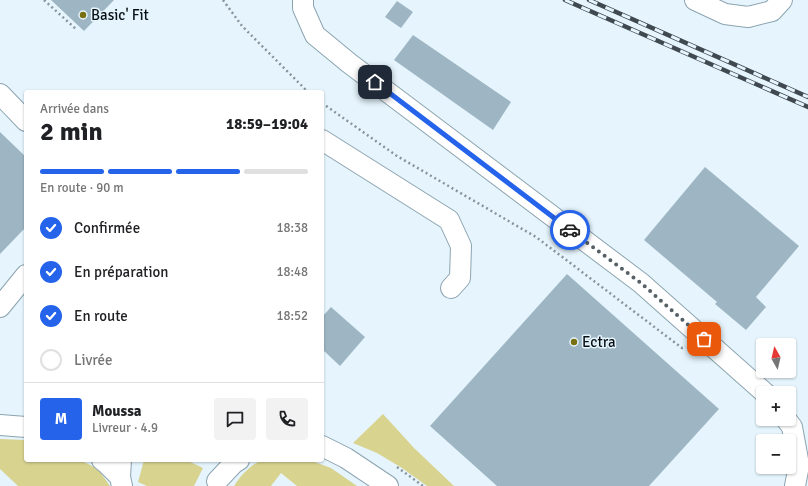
<!DOCTYPE html>
<html lang="fr">
<head>
<meta charset="utf-8">
<style>
  :root { --surface:#fff; --page:#f2f2f2; --text:#202124; --muted:#757577; --line:#e0e0e0; --accent:#2563eb }
  body { margin:0; font-family:Signika,sans-serif; background:var(--page); color:var(--text); height:100vh; display:flex; flex-direction:column; font-size:15px; white-space:nowrap }
  * { box-sizing:border-box; margin:0 }
  p { font-size:13px; color:var(--muted) }
  .icon { flex:none; width:22px; height:22px; fill:none; stroke:currentColor; stroke-width:2; stroke-linecap:round; stroke-linejoin:round }
  .map { position:relative; flex:1; overflow:hidden }
  .details { position:absolute; left:24px; top:90px; width:300px; height:372px; display:flex; flex-direction:column; background:var(--surface); border-radius:4px; box-shadow:0 1px 3px #0004 }
  .details>* { flex:none }
  .needle { width:26px; rotate:352deg }
  .fabs { position:absolute; left:756px; top:338px; display:grid; gap:8px }
  .fabs a { display:grid; place-items:center; width:40px; height:40px; border-radius:4px; background:var(--surface); box-shadow:0 1px 3px #0004; font-size:20px }
  .pin { position:absolute; display:grid; place-items:center; width:34px; height:34px; color:#fff; margin:-17px; border-radius:8px; box-shadow:0 2px 6px #0006 }
  .courier { position:absolute; display:grid; place-items:center; width:40px; height:40px; margin:-20px; border:3px solid #2563eb; border-radius:50%; background:#fff; color:#222; box-shadow:0 1px 5px #0007 }
  .summary em { font-style:normal; font-weight:800 }
  .summary div { display:flex; flex-direction:column-reverse }
  .summary { display:flex; align-items:center; justify-content:space-between; height:68px; padding:0 16px }
  h1 { font-size:26px; font-weight:800; line-height:30px }
  .bar { display:grid; grid-template-columns:repeat(4,1fr); gap:6px 4px; align-content:center; height:48px; padding:0 16px }
  .bar i { height:5px; border-radius:3px; background:var(--line) }
  .bar .on { background:var(--accent) }
  .bar p { grid-column:span 4 }
  .line { display:flex; align-items:center; gap:10px; padding:0 16px; border-top:1px solid var(--line) }
  .line div { flex:1 }
  .round { display:grid; place-items:center; flex:none; width:42px; height:42px; border-radius:4px; background:var(--page) }
  ol { padding:0 16px; list-style:none }
  li { display:flex; align-items:center; gap:12px; height:44px }
  li p { margin-inline-start:auto }
  li .icon { padding:4px; border-radius:50%; background:var(--accent); color:#fff; stroke-width:4 }
  li:last-child { color:var(--muted) }
  li i { width:22px; height:22px; border:2px solid var(--line); border-radius:50% }
  .map>svg:first-child { display:block }
  .green { fill:#d9d390 }
  .building { fill:#9eb6c3 }
  .lines { fill:none; stroke-linecap:round; stroke-linejoin:round }
  .minor-casing { stroke:#8ca4b0; stroke-width:22 }
  .path { stroke:#88949a; stroke-width:2.5; stroke-dasharray:2 3; stroke-linecap:butt }
  .minor { stroke:#fff; stroke-width:20 }
  .rail-casing { stroke:#3f494f; stroke-width:4.5 }
  .rail { stroke:#e6f5fd; stroke-width:3; stroke-dasharray:9; stroke-linecap:butt }
  .done { stroke:#566167; stroke-width:4; stroke-dasharray:0 7.2 }
  .route { stroke:#2563eb; stroke-width:5 }
  .poi-dot { fill:#797111; stroke:#e6f5fd; stroke-width:1.5 }
  .labels { text-anchor:middle; dominant-baseline:central; stroke-width:3; stroke-linejoin:round; paint-order:stroke }
  .poi-label { font-size:15px; fill:#091116; stroke:#e6f5fd; text-anchor:start }
</style>
</head>
<body>
<div class="map">
<svg width="808" height="486" viewBox="0 0 808 486">
  <rect width="100%" height="100%" fill="#e6f5fd"/>
  <!-- green -->
  <path class="green" d="M 383,414 L 414,448 L 454,486 L 427,486 L 402,468 L 377,453 L 353,443 Z
    M 0,439 L 26,440 L 26,460 L 80,460 L 98,469 L 110,486 L 18,486 L 0,469 Z
    M 144,460 L 186,460 L 203,468 L 194,486 L 147,486 L 138,482 Z
    M 264,460 L 309,460 L 331,468 L 357,486 L 297,486 L 281,473 L 271,486 L 234,486 C 241,475 252,463 264,460 Z"/>
  <!-- building -->
  <path class="building" d="M 51,0 L 114,0 L 84,31 Z
    M 397,1 L 413,12 L 401,28 L 385,17 Z
    M 413,35 L 511,102 L 493,130 L 394,60 Z
    M 0,132 L 26,157 L 26,227 L 0,254 Z
    M 705,167 L 799,246 L 756,297 L 766,307 L 746,330 L 715,304 L 717,302 L 644,240 Z
    M 567,274 L 719,409 L 649,486 L 497,486 L 430,426 Z
    M 331,307 L 365,337 L 340,366 L 322,349 L 322,317 Z"/>
  <g class="lines">
    <!-- minor casing -->
    <g class="minor-casing">
      <path id="minor" d="M 303,0 L 303,8 L 315,35 L 349,63 L 641,283 L 765,393
        M 695,0 L 725,14 L 748,17 L 772,11 L 782,0
        M 0,94 L 26,121
        M 322,140 L 449,220 L 461,246 L 460,278 L 451,288
        M 0,307 L 26,275
        M 786,419 L 792,427 L 799,465 L 795,486
        M 0,425 L 26,427
        M 322,446 L 346,458 L 388,486
        M 102,460 L 107,464 L 120,477
        M 121,460 L 120,477 L 122,486
        M 217,481 L 234,463 L 239,460"/>
    </g>
    <!-- path -->
    <path class="path" d="M 44,0 L 77,30
      M 223,0 L 242,26 L 308,92
      M 322,103 L 397,156 L 536,237 L 682,348 L 686,347
      M 397,467 L 423,486"/>
    <!-- minor -->
    <use href="#minor" class="minor"/>
    <!-- rail casing -->
    <g class="rail-casing">
      <path id="rail" d="M 565,0 L 808,107
        M 589,0 L 808,97"/>
    </g>
    <!-- rail -->
    <use href="#rail" class="rail"/>
  </g>
  <g class="lines">
    <!-- done -->
    <path class="done" d="M 570,230 L 641,283 L 704,339"/>
    <!-- route -->
    <path class="route" d="M 375,82 L 570,230"/>
  </g>
  <!-- markers -->
  <g class="poi-dot">
    <circle cx="83" cy="15" r="4"/>
    <circle cx="574" cy="342" r="4"/>
  </g>
  <g class="labels">
    <!-- poi labels -->
    <g class="poi-label">
      <text x="91" y="15">Basic' Fit</text>
      <text x="582" y="342">Ectra</text>
    </g>
  </g>
</svg>
<div class="fabs">
<a><svg class="needle" viewBox="-14 -14 28 28"><path d="M0-13l5 13h-10z" fill="#e53935"/><path d="M0 13l5-13h-10z" fill="#757577"/></svg></a>
<a>+</a>
<a>−</a>
</div>
<div class="pin" style="left:704px;top:339px;background:#ea580c"><svg class="icon" aria-label="bag" viewBox="0 0 24 24"><path d="M5 8h14l-1 12H6zM9 8a3 3 0 0 1 6 0"/></svg></div>
<div class="pin" style="left:375px;top:82px;background:#1f2937"><svg class="icon" aria-label="home" viewBox="0 0 24 24"><path d="M3 11l9-7 9 7M6 9v11h12V9"/></svg></div>
<div class="courier" style="left:570px;top:230px"><svg class="icon" aria-label="car" viewBox="0 0 24 24"><path d="M5 17H2v-5l4-1 3-4h7l3 4 3 1v5h-3M9 17h6M6 11h13"/><circle cx="7" cy="17" r="2"/><circle cx="17" cy="17" r="2"/></svg></div>
<section class="details">
<div class="summary"><div><h1>2 min</h1><p>Arrivée dans</p></div><em>18:59–19:04</em></div>
<div class="bar"><i class="on"></i><i class="on"></i><i class="on"></i><i></i><p>En route · 90 m</p></div>
<ol>
<li><svg class="icon" aria-label="check" viewBox="0 0 24 24"><path d="M5 12l5 5 9-10"/></svg>Confirmée<p>18:38</p></li>
<li><svg class="icon" aria-label="check" viewBox="0 0 24 24"><path d="M5 12l5 5 9-10"/></svg>En préparation<p>18:48</p></li>
<li><svg class="icon" aria-label="check" viewBox="0 0 24 24"><path d="M5 12l5 5 9-10"/></svg>En route<p>18:52</p></li>
<li><i></i>Livrée</li>
</ol>
<div class="line" style="height:72px"><b class="round" style="background:var(--accent);color:#fff">M</b><div><b>Moussa</b><p>Livreur · 4.9</p></div><a class="round"><svg class="icon" aria-label="chat" viewBox="0 0 24 24"><path d="M4 5h16v11H9l-5 4z"/></svg></a><a class="round"><svg class="icon" aria-label="phone" viewBox="0 0 24 24"><path d="M5 4h4l2 5-3 2q2 4 5 5l2-3 5 2v4C11 20 4 13 5 4z"/></svg></a></div>
</section>
</div>
</body>
</html>
